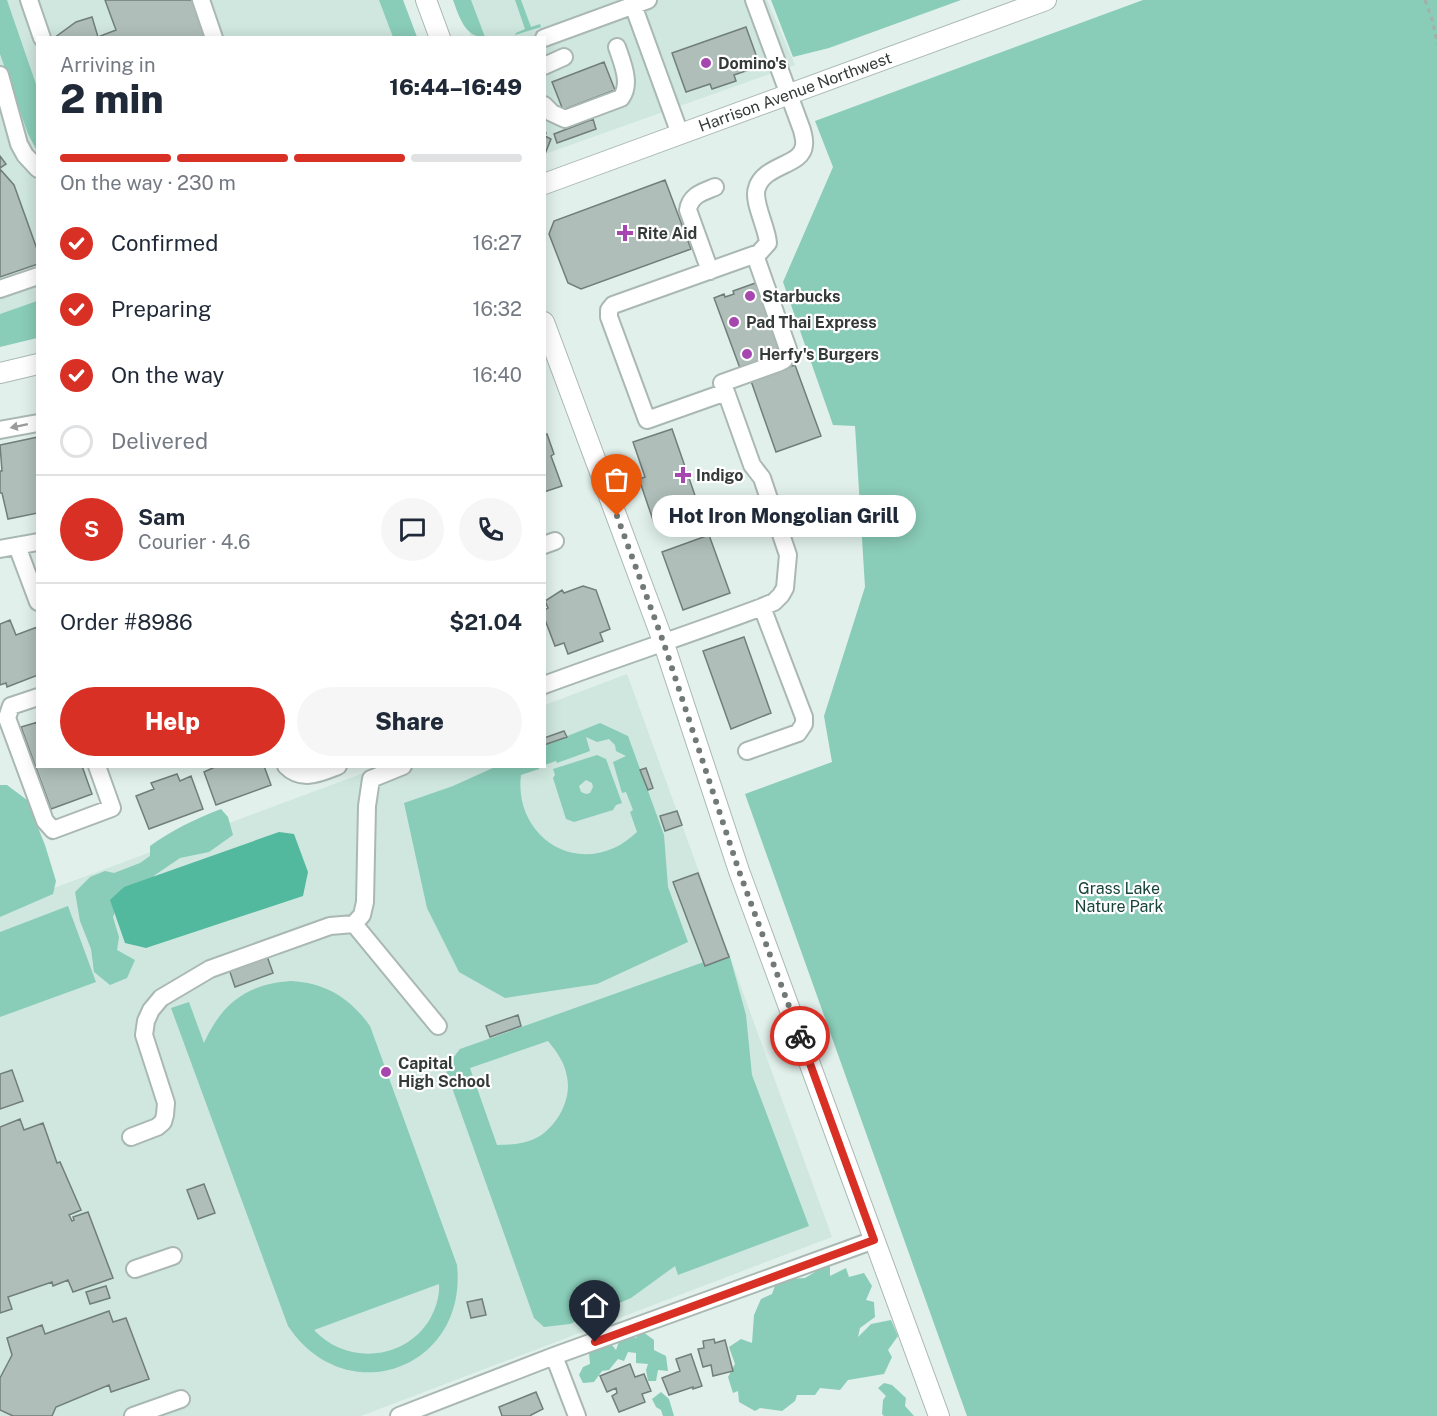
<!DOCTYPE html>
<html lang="en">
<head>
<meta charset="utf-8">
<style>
  :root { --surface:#fff; --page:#f6f6f7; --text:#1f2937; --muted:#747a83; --line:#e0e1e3; --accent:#d93025 }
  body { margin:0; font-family:"Public Sans",sans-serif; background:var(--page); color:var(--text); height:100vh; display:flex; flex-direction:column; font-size:22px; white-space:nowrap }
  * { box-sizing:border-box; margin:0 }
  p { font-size:20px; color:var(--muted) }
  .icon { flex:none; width:33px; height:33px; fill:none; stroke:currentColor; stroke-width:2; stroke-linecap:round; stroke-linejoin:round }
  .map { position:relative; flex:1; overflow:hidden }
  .drawer { position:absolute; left:36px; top:36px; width:510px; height:732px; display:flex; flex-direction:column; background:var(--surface); border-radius:0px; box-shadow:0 3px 15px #0003 }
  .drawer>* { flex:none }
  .pin { position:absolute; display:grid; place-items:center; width:51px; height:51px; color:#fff; margin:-62px -26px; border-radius:50% 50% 50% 0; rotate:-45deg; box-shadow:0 0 6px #0007 }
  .pin .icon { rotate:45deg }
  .courier { position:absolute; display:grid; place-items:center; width:60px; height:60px; margin:-30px; border:4px solid #d93025; border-radius:50%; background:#fff; color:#222; box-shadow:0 2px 8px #0007 }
  .bubble { position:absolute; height:42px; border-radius:21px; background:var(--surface); box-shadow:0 3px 15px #0003; font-size:20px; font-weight:800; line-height:42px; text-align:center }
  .summary em { font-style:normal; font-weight:800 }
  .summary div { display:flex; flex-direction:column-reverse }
  .summary { display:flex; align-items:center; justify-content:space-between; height:102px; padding:0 24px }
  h1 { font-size:39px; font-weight:800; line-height:45px }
  .bar { display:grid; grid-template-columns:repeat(4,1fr); gap:9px 6px; align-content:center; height:72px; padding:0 24px }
  .bar i { height:8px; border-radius:4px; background:var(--line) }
  .bar .current { background:var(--accent) }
  .bar p { grid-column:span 4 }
  .line { display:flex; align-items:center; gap:15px; padding:0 24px; border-top:2px solid var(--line) }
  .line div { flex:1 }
  .round { display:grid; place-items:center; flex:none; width:63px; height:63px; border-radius:32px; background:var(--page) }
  ol { padding:0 24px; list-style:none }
  li { display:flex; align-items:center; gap:18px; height:66px }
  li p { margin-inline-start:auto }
  li .icon { padding:6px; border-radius:50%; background:var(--accent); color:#fff; stroke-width:4 }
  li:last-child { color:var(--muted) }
  li i { width:33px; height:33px; border:3px solid var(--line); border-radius:50% }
  .button { display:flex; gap:12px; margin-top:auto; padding:12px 24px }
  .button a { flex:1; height:69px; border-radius:36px; background:var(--accent); color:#fff; font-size:24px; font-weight:800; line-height:69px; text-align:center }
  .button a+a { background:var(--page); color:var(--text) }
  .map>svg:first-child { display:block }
  .built { fill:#cfe7df }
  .green { fill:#89ccb8; fill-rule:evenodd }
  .water { fill:#52b89e }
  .building { fill:#afbeb9; stroke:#717e7a; stroke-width:1.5 }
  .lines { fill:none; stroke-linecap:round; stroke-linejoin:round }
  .minor-casing { stroke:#aab8b3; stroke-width:20 }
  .major-casing { stroke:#aab8b3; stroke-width:22 }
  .path { stroke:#a3afab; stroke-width:3; stroke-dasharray:4.5 4.5; stroke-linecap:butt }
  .minor { stroke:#fff; stroke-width:16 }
  .major { stroke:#fff; stroke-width:20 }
  .oneway { fill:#9a9c9c }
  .done { stroke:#717a77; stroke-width:6; stroke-dasharray:0 10.8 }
  .route { stroke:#d93025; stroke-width:8 }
  .poi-dot { fill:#a547af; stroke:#fff; stroke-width:2 }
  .labels { text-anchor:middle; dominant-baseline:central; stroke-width:4.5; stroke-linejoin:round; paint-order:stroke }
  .poi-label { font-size:16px; font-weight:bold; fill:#343a38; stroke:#fff; text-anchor:start }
  .street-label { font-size:16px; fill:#343a38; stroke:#fff }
  .park-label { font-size:16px; fill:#164438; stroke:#fff }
</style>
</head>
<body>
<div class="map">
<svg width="1437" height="1416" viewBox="0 0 1437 1416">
  <rect width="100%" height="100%" fill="#e1f0eb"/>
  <!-- built -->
  <path class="built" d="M 0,0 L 4,0 L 37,98 L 38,309 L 0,323 Z
    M 7,0 L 403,0 L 417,37 L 38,38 L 37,87 Z
    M 458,0 L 767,0 L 795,65 L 545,154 L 544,38 L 471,37 Z
    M 627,674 L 832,1237 L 361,1416 L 0,1416 L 0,908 L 380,767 L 544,766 L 545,705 Z"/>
  <!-- green -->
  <path class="green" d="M 0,0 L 7,0 L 37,87 L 37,151 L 28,134 L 0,54 Z
    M 379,0 L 403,0 L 417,37 L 393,37 Z
    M 453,0 L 471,0 L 485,37 C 465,38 459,16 453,0 Z
    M 515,0 L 521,0 L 531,27 L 540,24 L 541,27 L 515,35 L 516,33 L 525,29 Z
    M 771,0 L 961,0 L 829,48 L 793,57 Z
    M 1143,0 L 1437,0 L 1437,1416 L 967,1416 L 745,794 L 832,762 L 824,716 L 865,587 L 855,426 L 833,425 L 783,282 L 833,167 L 815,121 Z
    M 37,301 L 37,338 L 0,347 L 0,314 Z
    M 600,723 L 628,736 L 664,835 L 668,887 L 688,942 L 597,984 L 505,998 L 459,972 L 427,908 L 404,803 L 453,786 L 495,767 L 539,767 L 539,769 L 521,775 C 514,828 563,871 614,848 C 623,844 630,838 637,832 L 630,812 L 633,810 L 626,792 L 622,793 L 613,762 L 626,756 L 616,751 L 615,745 L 609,739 L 597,742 L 586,737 L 590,751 L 557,763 L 556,761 L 545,765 L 545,745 Z
    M 597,755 L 606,759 L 622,803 L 616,805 L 613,810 L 574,822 L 566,819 L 553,778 L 555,775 L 553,769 ZM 586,780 L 592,783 L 593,787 L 590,793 L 586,794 L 581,792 L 579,786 Z
    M 0,785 L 7,785 L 27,800 L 45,845 L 56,881 L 53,894 L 0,917 Z
    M 221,809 L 228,817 L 233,835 L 209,852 L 180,858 L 155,875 L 139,895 L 120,899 L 113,917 L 119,937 L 117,950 L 135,960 L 127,978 L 110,985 L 94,972 L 91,949 L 80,921 L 75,892 L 90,877 L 105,871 L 114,873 L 140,863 L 150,856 L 150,846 C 172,830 195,819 221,809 Z
    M 68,906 L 96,982 L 0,1017 L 0,932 Z
    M 729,953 L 746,1015 L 752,1075 L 809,1226 L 678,1275 L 675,1266 L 631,1298 L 570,1324 L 544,1327 L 534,1318 L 445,1068 L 460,1049 ZM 548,1041 C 557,1052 565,1063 567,1077 C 572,1099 557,1126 538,1137 C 526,1144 510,1145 497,1145 L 470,1068 Z
    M 291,981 C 326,983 350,998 370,1026 L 457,1265 C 468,1369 346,1413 288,1326 L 171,1008 L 189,1002 L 204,1043 C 222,1003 247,984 291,981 ZM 439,1284 C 440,1295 436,1308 430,1319 C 405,1361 346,1365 314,1330 Z
    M 830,1263 L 830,1276 L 846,1268 L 849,1277 L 864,1273 L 872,1286 L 866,1300 L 874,1302 L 875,1317 L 860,1328 L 858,1337 L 871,1324 L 891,1320 L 898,1336 L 888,1350 L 892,1357 L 884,1374 L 848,1380 L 840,1390 L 820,1388 L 815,1395 L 797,1395 L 795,1401 L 782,1411 L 760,1408 L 755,1411 L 739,1402 L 738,1391 L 733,1393 L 728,1377 L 735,1364 L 729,1347 L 741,1339 L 752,1343 L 754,1315 L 761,1299 L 772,1294 L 777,1280 L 805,1278 Z
    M 643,1332 L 654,1340 L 654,1350 L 666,1356 L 668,1371 L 658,1370 L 656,1381 L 648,1381 L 646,1370 L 648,1364 L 636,1363 L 636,1353 L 628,1352 L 624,1361 L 618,1359 L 609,1370 L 602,1371 L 594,1382 L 583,1383 L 579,1375 L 583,1367 L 590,1364 L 589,1353 L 602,1344 L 611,1344 L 616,1350 L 620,1339 L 630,1335 L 636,1338 L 637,1334 Z
    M 884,1383 L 892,1385 L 906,1398 L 905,1406 L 914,1416 L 884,1416 L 882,1414 L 883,1400 L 886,1396 L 878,1388 Z
    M 661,1392 L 669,1399 L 674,1416 L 663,1416 L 661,1410 L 656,1407 L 652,1399 Z"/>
  <!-- water -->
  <path class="water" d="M 279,832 L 294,834 L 308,872 L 303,896 L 146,948 L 125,943 L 110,900 L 124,887 Z"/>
  <!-- building -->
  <path class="building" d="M 105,0 L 192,0 L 205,38 L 54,38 L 76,22 L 92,17 L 98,37 L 116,30 Z
    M 746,27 L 760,66 L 734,75 L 736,81 L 712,89 L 710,84 L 686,92 L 672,53 Z
    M 604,62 L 615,90 L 563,110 L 552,82 Z
    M 593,119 L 596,129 L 557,143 L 554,134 Z
    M 544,133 L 546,133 L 545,136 L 551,139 L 545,154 Z
    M 0,156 L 6,164 L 0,168 Z
    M 0,169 L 14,185 L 38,252 L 38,264 L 0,277 Z
    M 665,180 L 691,249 L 581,289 L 568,283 L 549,234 L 554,221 Z
    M 761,281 L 780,343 L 773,358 L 741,371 L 714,298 L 724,294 L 725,297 L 734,294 L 733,291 Z
    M 795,365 L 821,436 L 776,452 L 751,381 Z
    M 672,429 L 699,507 L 654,523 L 639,479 L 645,477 L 633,442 Z
    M 547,434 L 554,454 L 551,456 L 562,486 L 544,492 L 544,435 Z
    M 38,437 L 38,513 L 8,519 L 2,493 L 0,493 L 0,471 L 2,471 L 0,445 Z
    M 709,535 L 730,593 L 683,610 L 662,552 Z
    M 583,586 L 596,590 L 610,629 L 600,633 L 603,641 L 568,654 L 564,643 L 555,646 L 544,617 L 544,610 L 548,608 L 545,601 L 562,590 L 564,593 Z
    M 10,620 L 16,635 L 37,627 L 38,675 L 7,687 L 6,683 L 0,685 L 0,624 Z
    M 744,637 L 771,713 L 731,729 L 703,651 Z
    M 38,722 L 38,766 L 82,766 L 92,794 L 51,809 L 21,727 Z
    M 564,731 L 567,737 L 544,745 L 544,738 Z
    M 217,766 L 264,766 L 271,785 L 216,805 L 204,772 Z
    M 646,768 L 653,788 L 648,790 L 640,770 Z
    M 177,774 L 180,781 L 191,776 L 203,809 L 149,829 L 136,796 L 154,789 L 151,783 Z
    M 677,811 L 682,825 L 665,831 L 660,816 Z
    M 698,873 L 729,957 L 705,966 L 673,882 Z
    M 267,956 L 273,973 L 235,987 L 229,969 Z
    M 518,1015 L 521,1026 L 490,1037 L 486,1026 Z
    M 12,1070 L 23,1101 L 0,1109 L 0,1074 Z
    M 20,1119 L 24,1130 L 43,1123 L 57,1163 L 60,1162 L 81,1210 L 69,1215 L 72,1221 L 74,1220 L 73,1217 L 88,1212 L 113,1278 L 73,1292 L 68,1280 L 53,1286 L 52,1282 L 8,1297 L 12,1309 L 0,1313 L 0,1127 Z
    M 204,1184 L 215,1213 L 198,1219 L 187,1190 Z
    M 106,1286 L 110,1298 L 90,1304 L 86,1292 Z
    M 482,1299 L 486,1315 L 471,1318 L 467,1302 Z
    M 109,1311 L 113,1322 L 126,1318 L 149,1379 L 111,1392 L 109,1385 L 56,1407 L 52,1416 L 13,1416 L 0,1410 L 0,1378 L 12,1355 L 7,1338 L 42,1325 L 45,1334 Z
    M 714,1339 L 715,1343 L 725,1340 L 733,1371 L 713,1376 L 711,1365 L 703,1367 L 698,1349 L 704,1348 L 703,1341 Z
    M 691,1354 L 702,1386 L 693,1389 L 693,1387 L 669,1395 L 662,1378 L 680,1371 L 676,1359 Z
    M 630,1364 L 635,1377 L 644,1374 L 651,1391 L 642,1394 L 645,1402 L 619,1412 L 612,1396 L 617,1393 L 616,1388 L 607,1392 L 600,1376 Z
    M 536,1392 L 543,1409 L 531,1415 L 531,1416 L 502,1416 L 499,1407 Z"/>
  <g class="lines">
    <!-- minor casing -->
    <g class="minor-casing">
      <path id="minor" d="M 29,0 L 42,38
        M 201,0 L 214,38
        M 754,0 L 802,130 C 803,135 805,140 804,145 C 803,166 764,164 757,188 C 752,201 767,227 768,243 L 759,253 L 613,305 L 609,310 L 609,317 L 647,420 L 726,392 L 752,465 L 762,478 L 788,555 L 785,588 L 781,595 L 774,602 L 762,607
        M 633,5 L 680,134
        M 544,38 L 648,0
        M 544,66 L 564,57
        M 0,75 L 19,144 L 25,155 L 38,169
        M 544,105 L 552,113 L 565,119 L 621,98 C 632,84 622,62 617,47
        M 710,271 L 688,210 C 690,195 703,192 715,187
        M 0,289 L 38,276
        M 722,383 L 778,363 L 784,360 L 788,349 L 755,255
        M 0,430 L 38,423
        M 544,545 L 555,541
        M 17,546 L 38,602
        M 0,549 L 38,542
        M 544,685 C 617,658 690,634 762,607 L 804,717 L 804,724 L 798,733 L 747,751
        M 38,697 L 11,706 L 7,718 L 45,821 L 53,830 L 112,808 L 97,766
        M 286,766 C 302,782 320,773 338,766
        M 354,924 L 362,915 L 365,902 L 367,806 L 371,779 L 403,766
        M 131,1137 L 157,1127 L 163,1122 L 165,1115 L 166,1103 L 144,1035 L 146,1021 L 151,1010 L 161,998 L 210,969 L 330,926 L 354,924 L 438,1026
        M 135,1269 L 173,1256
        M 554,1356 L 577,1416
        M 133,1416 L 181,1399
        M 399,1416 L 554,1356 L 874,1240"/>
    </g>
    <!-- major casing -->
    <g class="major-casing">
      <path id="major" d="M 426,0 L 440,38
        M 544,184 L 1046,0
        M 544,322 L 663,641 L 739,871 L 939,1416
        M 0,373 L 38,364"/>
    </g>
    <!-- path -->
    <path class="path" d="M 1425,0 L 1433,22 L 1437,44"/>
    <!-- minor -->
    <use href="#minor" class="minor"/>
    <!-- major -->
    <use href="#major" class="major"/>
  </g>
  <!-- one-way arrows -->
  <defs><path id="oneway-solid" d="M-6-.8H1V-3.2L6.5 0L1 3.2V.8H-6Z" transform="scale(1.5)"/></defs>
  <use class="oneway" href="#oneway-solid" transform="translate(19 426) rotate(168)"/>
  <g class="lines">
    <!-- done -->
    <path class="done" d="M 617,516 L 663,641 L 739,871 L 800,1036"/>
    <!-- route -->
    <path class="route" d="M 595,1342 L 874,1240 L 800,1036"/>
  </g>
  <!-- markers -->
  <g class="poi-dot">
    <circle cx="706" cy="63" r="6"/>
    <path d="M622 224h6v6h6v6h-6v6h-6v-6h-6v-6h6z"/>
    <circle cx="750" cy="296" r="6"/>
    <circle cx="734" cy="322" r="6"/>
    <circle cx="747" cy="354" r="6"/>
    <path d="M680 466h6v6h6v6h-6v6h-6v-6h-6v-6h6z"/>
    <circle cx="386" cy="1072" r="6"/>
  </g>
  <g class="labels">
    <!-- poi labels -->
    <g class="poi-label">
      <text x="718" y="63">Domino's</text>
      <text x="637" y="233">Rite Aid</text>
      <text x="762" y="296">Starbucks</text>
      <text x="746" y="322">Pad Thai Express</text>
      <text x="759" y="354">Herfy's Burgers</text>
      <text x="696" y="475">Indigo</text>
      <text x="398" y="1063">Capital<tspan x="398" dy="18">High School</tspan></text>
    </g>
    <!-- street labels -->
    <g class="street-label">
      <text transform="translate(795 92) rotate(-20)">Harrison Avenue Northwest</text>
    </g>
    <!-- park labels -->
    <g class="park-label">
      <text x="1119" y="888">Grass Lake<tspan x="1119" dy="18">Nature Park</tspan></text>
    </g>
  </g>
</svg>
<div class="pin" style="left:617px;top:516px;background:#ea580c"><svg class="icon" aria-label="bag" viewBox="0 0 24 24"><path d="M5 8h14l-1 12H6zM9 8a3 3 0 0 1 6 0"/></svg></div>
<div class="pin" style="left:595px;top:1342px;background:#1f2937"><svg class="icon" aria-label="home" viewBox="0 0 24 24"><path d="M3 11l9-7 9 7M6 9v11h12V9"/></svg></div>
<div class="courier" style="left:800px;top:1036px"><svg class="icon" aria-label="bike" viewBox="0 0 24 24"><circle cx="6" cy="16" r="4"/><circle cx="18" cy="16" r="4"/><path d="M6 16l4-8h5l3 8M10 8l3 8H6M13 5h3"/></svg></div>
<div class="bubble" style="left:652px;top:495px;width:264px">Hot Iron Mongolian Grill</div>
<section class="drawer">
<div class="summary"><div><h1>2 min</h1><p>Arriving in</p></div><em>16:44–16:49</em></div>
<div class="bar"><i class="current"></i><i class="current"></i><i class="current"></i><i></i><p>On the way · 230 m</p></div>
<ol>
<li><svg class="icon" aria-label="check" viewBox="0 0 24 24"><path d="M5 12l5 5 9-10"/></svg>Confirmed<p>16:27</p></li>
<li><svg class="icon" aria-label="check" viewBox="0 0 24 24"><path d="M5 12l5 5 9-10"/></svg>Preparing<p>16:32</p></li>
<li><svg class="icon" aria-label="check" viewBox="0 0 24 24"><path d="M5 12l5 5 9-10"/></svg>On the way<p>16:40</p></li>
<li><i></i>Delivered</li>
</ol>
<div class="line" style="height:108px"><b class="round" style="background:var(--accent);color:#fff">S</b><div><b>Sam</b><p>Courier · 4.6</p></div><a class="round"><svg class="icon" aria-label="chat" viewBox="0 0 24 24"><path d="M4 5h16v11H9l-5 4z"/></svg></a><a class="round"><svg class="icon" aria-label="phone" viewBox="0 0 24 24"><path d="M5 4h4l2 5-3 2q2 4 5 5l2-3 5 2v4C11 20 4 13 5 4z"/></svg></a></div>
<div class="line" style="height:78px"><div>Order #8986</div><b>$21.04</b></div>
<div class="button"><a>Help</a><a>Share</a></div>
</section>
</div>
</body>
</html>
